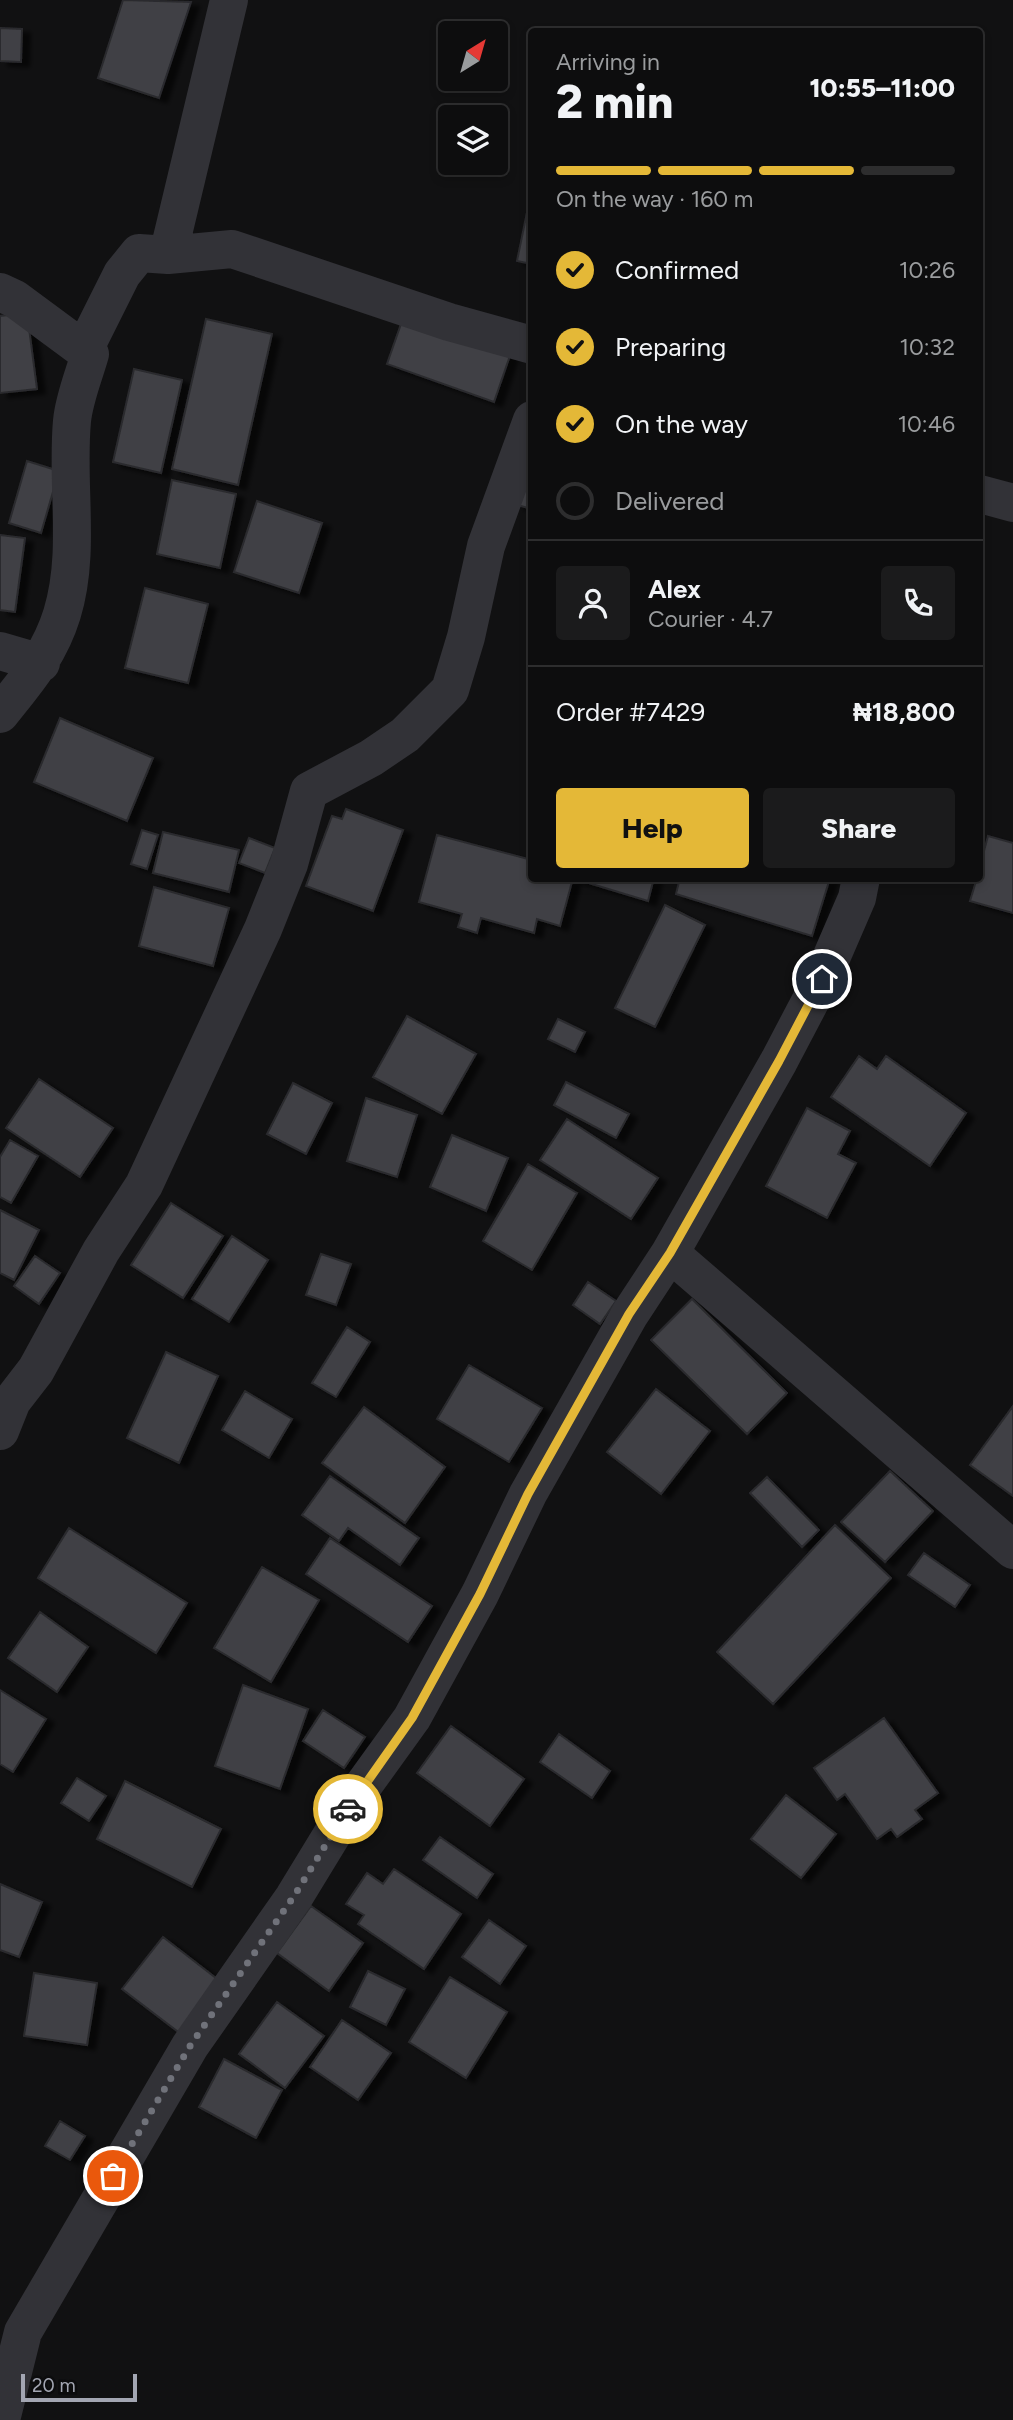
<!DOCTYPE html>
<html lang="en">
<head>
<meta charset="utf-8">
<style>
  :root { --surface:#0d0d0e; --page:#1b1b1c; --text:#f1f3f6; --muted:#9a9c9e; --line:#2d2d2e; --accent:#e4b837 }
  body { margin:0; font-family:Figtree,sans-serif; background:var(--page); color:var(--text); height:100vh; display:flex; flex-direction:column; font-size:26px; white-space:nowrap }
  * { box-sizing:border-box; margin:0 }
  p { font-size:23px; color:var(--muted) }
  .icon { flex:none; width:38px; height:38px; fill:none; stroke:currentColor; stroke-width:2; stroke-linecap:round; stroke-linejoin:round }
  .map { position:relative; flex:1; overflow:hidden }
  .drawer { position:absolute; left:528px; top:28px; width:455px; height:854px; display:flex; flex-direction:column; background:var(--surface); border-radius:7px; box-shadow:0 4px 10px #0003,0 0 0 2px var(--line) }
  .drawer>* { flex:none }
  .needle { width:46px; rotate:37deg }
  .buttons { position:absolute; left:438px; top:21px; display:grid; gap:14px }
  .buttons a { display:grid; place-items:center; width:70px; height:70px; border-radius:7px; background:var(--surface); box-shadow:0 4px 10px #0003,0 0 0 2px var(--line); font-size:35px }
  .scale { position:absolute; left:21px; bottom:18px; width:116px; box-sizing:border-box; padding-left:7px; border:4px solid #a3a6b2; border-top:0; font-size:19px; line-height:24px; white-space:nowrap; color:#a3a6b2; -webkit-text-stroke:5px #0c0c0d; paint-order:stroke }
  .pin { position:absolute; display:grid; place-items:center; width:60px; height:60px; color:#fff; margin:-30px; border:4px solid #fff; border-radius:50%; box-shadow:0 2px 7px #0007 }
  .courier { position:absolute; display:grid; place-items:center; width:70px; height:70px; margin:-35px; border:5px solid #e4b837; border-radius:50%; background:#fff; color:#222; box-shadow:0 2px 9px #0007 }
  .headline em { font-style:normal; font-weight:800 }
  .headline div { display:flex; flex-direction:column-reverse }
  .headline { display:flex; align-items:center; justify-content:space-between; height:119px; padding:0 28px }
  h1 { font-size:46px; font-weight:800; line-height:52px }
  .bar { display:grid; grid-template-columns:repeat(4,1fr); gap:10px 7px; align-content:center; height:84px; padding:0 28px }
  .bar i { height:9px; border-radius:5px; background:var(--line) }
  .bar .current { background:var(--accent) }
  .bar p { grid-column:span 4 }
  .line { display:flex; align-items:center; gap:18px; padding:0 28px; border-top:2px solid var(--line) }
  .line div { flex:1 }
  .round { display:grid; place-items:center; flex:none; width:74px; height:74px; border-radius:7px; background:var(--page) }
  ol { padding:0 28px; list-style:none }
  li { display:flex; align-items:center; gap:21px; height:77px }
  li p { margin-inline-start:auto }
  li .icon { padding:7px; border-radius:50%; background:var(--accent); color:#111; stroke-width:4 }
  li:last-child { color:var(--muted) }
  li i { width:38px; height:38px; border:4px solid var(--line); border-radius:50% }
  .button { display:flex; gap:14px; margin-top:auto; padding:14px 28px }
  .button a { flex:1; height:80px; border-radius:7px; background:var(--accent); color:#111; font-size:28px; font-weight:800; line-height:80px; text-align:center }
  .button a+a { background:var(--page); color:var(--text) }
  .map>svg:first-child { display:block }
  .building { fill:#404145; stroke:#2b2b2e; stroke-width:2; filter:url(#shadow) }
  .lines { fill:none; stroke-linecap:round; stroke-linejoin:round }
  .minor { stroke:#323237; stroke-width:38 }
  .done { stroke:#70727a; stroke-width:7; stroke-dasharray:0 12.6 }
  .route { stroke:#e4b837; stroke-width:9 }
</style>
</head>
<body>
<div class="map">
<svg width="1013" height="2420" viewBox="0 0 1013 2420">
  <defs>
    <filter id="shadow"><feDropShadow dx="8" dy="4.5" stdDeviation="2" flood-color="#0009"/></filter>
  </defs>
  <rect width="100%" height="100%" fill="#111112"/>
  <!-- building -->
  <path class="building" d="M 123,0 L 191,2 L 159,98 L 98,78 Z
    M 0,28 L 22,29 L 21,62 L 0,61 Z
    M 532,188 L 532,264 L 517,261 Z
    M 408,304 L 515,341 L 494,402 L 387,364 Z
    M 27,313 L 37,389 L 0,393 L 0,316 Z
    M 206,319 L 272,334 L 238,485 L 172,469 Z
    M 134,369 L 182,380 L 161,473 L 113,462 Z
    M 27,461 L 59,471 L 41,533 L 9,523 Z
    M 525,478 L 532,480 L 532,509 L 517,505 Z
    M 172,480 L 236,494 L 220,568 L 157,554 Z
    M 257,501 L 322,523 L 299,593 L 234,572 Z
    M 0,535 L 25,538 L 15,612 L 0,610 Z
    M 145,588 L 208,604 L 188,683 L 125,668 Z
    M 60,718 L 153,758 L 127,821 L 34,782 Z
    M 346,809 L 403,830 L 373,911 L 306,886 L 332,816 L 342,819 Z
    M 142,830 L 158,835 L 147,869 L 131,864 Z
    M 163,832 L 239,850 L 229,892 L 153,873 Z
    M 437,835 L 532,860 L 532,878 L 573,878 L 560,926 L 537,919 L 534,933 L 481,918 L 477,933 L 458,927 L 462,914 L 419,902 Z
    M 988,836 L 1013,843 L 1013,913 L 970,901 L 977,878 L 980,878 L 980,866 Z
    M 249,838 L 275,848 L 265,873 L 239,863 Z
    M 572,878 L 654,878 L 648,901 Z
    M 680,878 L 830,878 L 812,936 L 676,894 Z
    M 154,887 L 229,908 L 213,966 L 139,946 Z
    M 665,905 L 705,925 L 655,1027 L 615,1008 Z
    M 407,1016 L 476,1054 L 442,1114 L 373,1077 Z
    M 558,1019 L 585,1032 L 575,1052 L 548,1039 Z
    M 859,1056 L 877,1069 L 886,1056 L 966,1113 L 930,1166 L 831,1097 Z
    M 39,1079 L 113,1128 L 80,1177 L 6,1128 Z
    M 566,1082 L 629,1114 L 616,1138 L 554,1105 Z
    M 293,1083 L 332,1103 L 306,1154 L 267,1134 Z
    M 366,1098 L 417,1115 L 397,1177 L 347,1161 Z
    M 807,1108 L 850,1131 L 838,1154 L 856,1163 L 827,1218 L 766,1186 Z
    M 567,1119 L 658,1178 L 631,1219 L 540,1160 Z
    M 452,1135 L 508,1158 L 486,1211 L 430,1187 Z
    M 10,1140 L 38,1156 L 11,1203 L 0,1197 L 0,1157 Z
    M 528,1164 L 577,1193 L 532,1270 L 483,1241 Z
    M 171,1203 L 223,1236 L 183,1298 L 131,1265 Z
    M 0,1210 L 39,1230 L 14,1280 L 0,1273 Z
    M 232,1236 L 268,1260 L 229,1322 L 192,1299 Z
    M 321,1254 L 351,1264 L 336,1305 L 306,1295 Z
    M 35,1256 L 60,1273 L 39,1304 L 14,1286 Z
    M 588,1282 L 616,1301 L 600,1324 L 573,1305 Z
    M 692,1299 L 787,1393 L 747,1434 L 651,1340 Z
    M 347,1327 L 370,1342 L 336,1397 L 312,1383 Z
    M 166,1352 L 218,1376 L 179,1463 L 127,1438 Z
    M 469,1365 L 542,1408 L 509,1462 L 437,1419 Z
    M 656,1389 L 710,1431 L 661,1494 L 607,1452 Z
    M 245,1391 L 292,1419 L 269,1458 L 222,1430 Z
    M 1013,1406 L 1013,1496 L 970,1465 Z
    M 364,1407 L 445,1467 L 405,1523 L 322,1463 Z
    M 890,1471 L 933,1511 L 885,1562 L 841,1522 Z
    M 330,1476 L 419,1538 L 400,1565 L 348,1528 L 339,1541 L 302,1515 Z
    M 767,1477 L 819,1530 L 802,1547 L 750,1493 Z
    M 835,1525 L 891,1578 L 773,1704 L 717,1652 Z
    M 69,1528 L 187,1603 L 156,1653 L 38,1578 Z
    M 330,1538 L 432,1606 L 408,1642 L 306,1574 Z
    M 924,1553 L 970,1585 L 955,1607 L 908,1575 Z
    M 262,1567 L 319,1600 L 271,1682 L 214,1648 Z
    M 40,1612 L 88,1647 L 57,1692 L 8,1658 Z
    M 243,1685 L 308,1709 L 280,1789 L 215,1766 Z
    M 0,1690 L 46,1719 L 13,1772 L 0,1764 Z
    M 323,1710 L 365,1737 L 344,1768 L 303,1741 Z
    M 884,1718 L 938,1793 L 915,1810 L 922,1819 L 897,1837 L 891,1829 L 877,1839 L 845,1794 L 837,1800 L 814,1768 Z
    M 451,1726 L 524,1779 L 490,1826 L 417,1773 Z
    M 559,1734 L 610,1771 L 592,1798 L 540,1762 Z
    M 77,1778 L 106,1796 L 89,1821 L 61,1803 Z
    M 125,1781 L 221,1829 L 192,1887 L 97,1839 Z
    M 786,1795 L 836,1834 L 801,1878 L 751,1839 Z
    M 440,1837 L 493,1874 L 477,1898 L 423,1860 Z
    M 394,1869 L 461,1914 L 424,1969 L 358,1924 L 364,1915 L 346,1904 L 367,1873 L 383,1884 Z
    M 0,1884 L 42,1902 L 19,1957 L 0,1950 Z
    M 311,1906 L 363,1943 L 329,1991 L 277,1953 Z
    M 489,1920 L 526,1946 L 500,1984 L 462,1957 Z
    M 163,1937 L 221,1982 L 181,2034 L 122,1989 Z
    M 368,1971 L 405,1989 L 386,2025 L 350,2007 Z
    M 34,1973 L 97,1983 L 87,2045 L 24,2036 Z
    M 450,1977 L 507,2012 L 466,2078 L 409,2042 Z
    M 277,2002 L 324,2036 L 285,2088 L 239,2054 Z
    M 342,2020 L 391,2053 L 358,2100 L 310,2067 Z
    M 224,2059 L 282,2090 L 256,2138 L 199,2107 Z
    M 60,2121 L 85,2136 L 70,2160 L 45,2146 Z"/>
  <g class="lines">
    <!-- minor -->
    <path class="minor" d="M 168,255 L 229,0
      M 0,292 L 15,299 L 84,350
      M 980,494 L 1013,503
      M 0,651 L 41,663
      M 0,714 C 26,681 49,656 62,614 C 81,552 66,485 72,421 C 74,399 84,375 90,354 L 84,350 L 122,274 L 139,253 L 168,255 L 232,249 L 449,322 L 532,345
      M 670,1253 L 1013,1550
      M 0,1431 L 12,1401 L 36,1370 L 101,1251 L 144,1185 L 263,929 L 289,864 L 309,791 L 371,758 L 405,735 L 450,690 L 466,637 L 486,546 L 532,420
      M 1,2420 L 23,2332 L 190,2046 L 294,1897 L 355,1797 L 412,1718 L 480,1594 L 528,1494 L 630,1314 L 670,1253 L 779,1061 L 822,979 L 857,898 L 861,878"/>
  </g>
  <g class="lines">
    <!-- done -->
    <path class="done" d="M 113,2176 L 190,2046 L 294,1896 L 348,1809"/>
    <!-- route -->
    <path class="route" d="M 348,1809 L 412,1718 L 480,1594 L 528,1494 L 629,1314 L 670,1253 L 779,1061 L 822,979"/>
  </g>
</svg>
<div class="buttons">
<a><svg class="needle" viewBox="-14 -14 28 28"><path d="M0-13l5 13h-10z" fill="#e53935"/><path d="M0 13l5-13h-10z" fill="#9a9c9e"/></svg></a>
<a><svg class="icon" aria-label="layers" viewBox="0 0 24 24"><path d="M12 4l9 5-9 5-9-5zM3 14l9 5 9-5"/></svg></a>
</div>
<div class="scale">20 m</div>
<div class="pin" style="left:113px;top:2176px;background:#ea580c"><svg class="icon" aria-label="bag" viewBox="0 0 24 24"><path d="M5 8h14l-1 12H6zM9 8a3 3 0 0 1 6 0"/></svg></div>
<div class="pin" style="left:822px;top:979px;background:#1f2937"><svg class="icon" aria-label="home" viewBox="0 0 24 24"><path d="M3 11l9-7 9 7M6 9v11h12V9"/></svg></div>
<div class="courier" style="left:348px;top:1809px"><svg class="icon" aria-label="car" viewBox="0 0 24 24"><path d="M5 17H2v-5l4-1 3-4h7l3 4 3 1v5h-3M9 17h6M6 11h13"/><circle cx="7" cy="17" r="2"/><circle cx="17" cy="17" r="2"/></svg></div>
<section class="drawer">
<div class="headline"><div><h1>2 min</h1><p>Arriving in</p></div><em>10:55–11:00</em></div>
<div class="bar"><i class="current"></i><i class="current"></i><i class="current"></i><i></i><p>On the way · 160 m</p></div>
<ol>
<li><svg class="icon" aria-label="check" viewBox="0 0 24 24"><path d="M5 12l5 5 9-10"/></svg>Confirmed<p>10:26</p></li>
<li><svg class="icon" aria-label="check" viewBox="0 0 24 24"><path d="M5 12l5 5 9-10"/></svg>Preparing<p>10:32</p></li>
<li><svg class="icon" aria-label="check" viewBox="0 0 24 24"><path d="M5 12l5 5 9-10"/></svg>On the way<p>10:46</p></li>
<li><i></i>Delivered</li>
</ol>
<div class="line" style="height:126px"><a class="round"><svg class="icon" aria-label="person" viewBox="0 0 24 24"><circle cx="12" cy="8" r="4"/><path d="M4 21q1-7 8-7t8 7"/></svg></a><div><b>Alex</b><p>Courier · 4.7</p></div><a class="round"><svg class="icon" aria-label="phone" viewBox="0 0 24 24"><path d="M5 4h4l2 5-3 2q2 4 5 5l2-3 5 2v4C11 20 4 13 5 4z"/></svg></a></div>
<div class="line" style="height:91px"><div>Order #7429</div><b>₦18,800</b></div>
<div class="button"><a>Help</a><a>Share</a></div>
</section>
</div>
</body>
</html>
